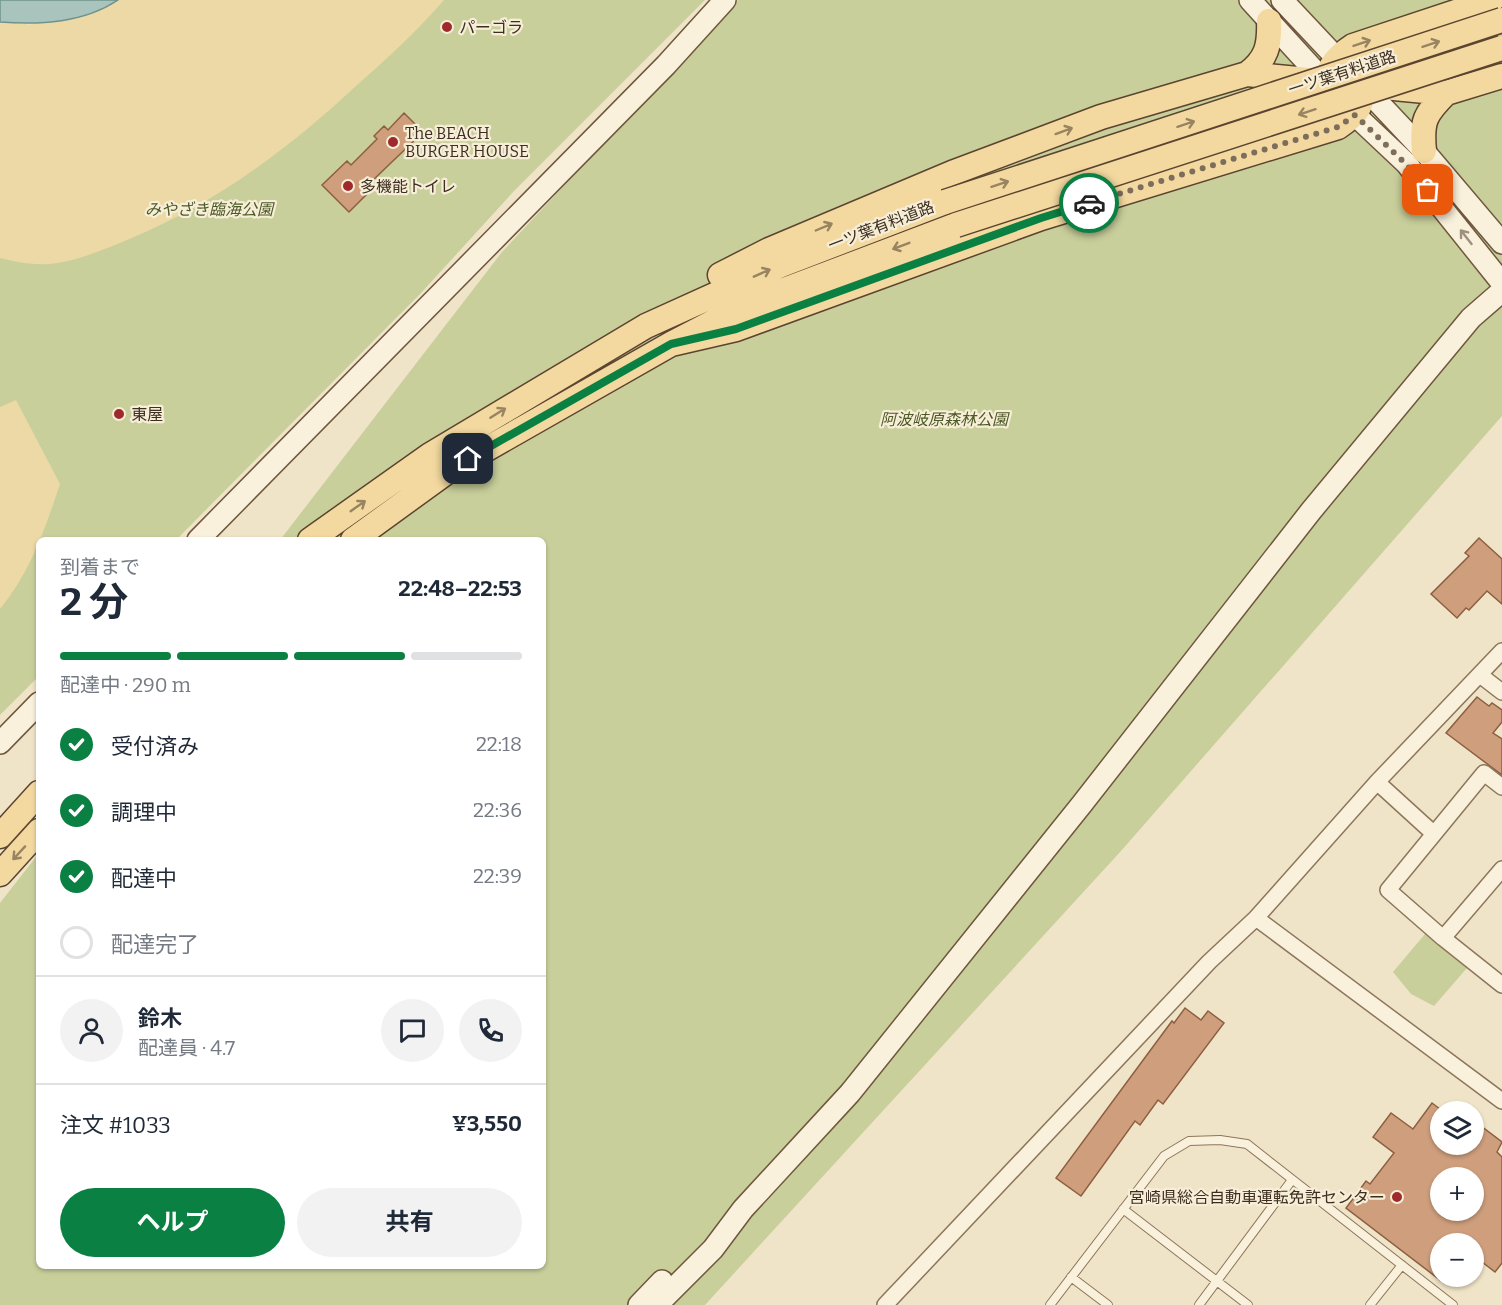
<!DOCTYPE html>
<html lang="ja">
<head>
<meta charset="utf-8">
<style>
  :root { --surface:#fff; --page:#f2f2f3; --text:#1f2937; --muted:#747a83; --line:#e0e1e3; --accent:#0b8043 }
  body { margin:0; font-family:Bitter,"Noto Sans JP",serif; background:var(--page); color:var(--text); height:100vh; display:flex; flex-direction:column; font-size:22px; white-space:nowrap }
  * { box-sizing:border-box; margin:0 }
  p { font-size:20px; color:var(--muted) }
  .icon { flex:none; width:33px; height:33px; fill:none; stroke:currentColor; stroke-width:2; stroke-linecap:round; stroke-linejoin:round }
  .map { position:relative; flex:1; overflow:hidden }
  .drawer { position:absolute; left:36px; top:537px; width:510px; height:732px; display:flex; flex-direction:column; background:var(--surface); border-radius:9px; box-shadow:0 2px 4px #0004 }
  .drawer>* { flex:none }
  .fabs { position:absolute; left:1430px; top:1101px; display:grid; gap:12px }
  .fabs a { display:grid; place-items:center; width:54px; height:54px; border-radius:50%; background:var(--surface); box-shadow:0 2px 4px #0004; font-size:30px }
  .pin { position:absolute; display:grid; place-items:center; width:51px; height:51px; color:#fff; margin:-26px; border-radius:12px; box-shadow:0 3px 9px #0006 }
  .courier { position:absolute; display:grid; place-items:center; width:60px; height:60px; margin:-30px; border:4px solid #0b8043; border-radius:50%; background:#fff; color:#222; box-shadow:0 2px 8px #0007 }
  .head em { font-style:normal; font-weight:700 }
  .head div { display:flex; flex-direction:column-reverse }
  .head { display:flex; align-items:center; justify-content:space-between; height:102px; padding:0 24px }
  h1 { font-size:39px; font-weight:700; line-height:45px }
  .bar { display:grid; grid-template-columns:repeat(4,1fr); gap:9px 6px; align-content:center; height:72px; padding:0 24px }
  .bar i { height:8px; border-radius:4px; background:var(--line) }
  .bar .current { background:var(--accent) }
  .bar p { grid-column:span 4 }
  .line { display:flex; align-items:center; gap:15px; padding:0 24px; border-top:2px solid var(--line) }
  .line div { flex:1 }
  .round { display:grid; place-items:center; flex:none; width:63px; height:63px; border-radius:32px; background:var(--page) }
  ol { padding:0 24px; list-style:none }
  li { display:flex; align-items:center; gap:18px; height:66px }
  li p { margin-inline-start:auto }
  li .icon { padding:6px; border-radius:50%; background:var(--accent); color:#fff; stroke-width:4 }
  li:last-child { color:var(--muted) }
  li i { width:33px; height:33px; border:3px solid var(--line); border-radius:50% }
  .action { display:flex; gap:12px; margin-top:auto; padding:12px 24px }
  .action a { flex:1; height:69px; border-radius:36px; background:var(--accent); color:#fff; font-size:24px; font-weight:700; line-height:69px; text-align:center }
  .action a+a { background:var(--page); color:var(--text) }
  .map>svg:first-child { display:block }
  .green { fill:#c9cf9b }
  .sand { fill:#ecd9a5 }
  .water { fill:#a9c4bc; stroke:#6f938a; stroke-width:1.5 }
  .building { fill:#cf9f7d; stroke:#8d5f41; stroke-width:1.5; fill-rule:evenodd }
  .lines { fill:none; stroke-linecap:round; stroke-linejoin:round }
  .lane-casing { stroke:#8d765c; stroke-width:10 }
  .street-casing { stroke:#8d765c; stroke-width:18 }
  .secondary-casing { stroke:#6f573f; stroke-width:24 }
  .primary-casing { stroke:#5b4430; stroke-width:27 }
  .lane { stroke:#faf1dc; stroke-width:8 }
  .street { stroke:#faf1dc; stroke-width:15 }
  .secondary { stroke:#faf1dc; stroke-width:21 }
  .primary { stroke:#f3d9a0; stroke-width:24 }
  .primary-bridge-casing { stroke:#5b4430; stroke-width:27; stroke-linecap:butt }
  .primary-bridge { stroke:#f3d9a0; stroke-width:24 }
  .oneway { stroke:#988460 }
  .oneway2 { stroke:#9c907e }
  .done { stroke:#7c6e5b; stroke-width:6; stroke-dasharray:0 10.8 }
  .route { stroke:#0b8043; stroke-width:8 }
  .poi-dot { fill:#9e2a2b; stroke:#f7eed8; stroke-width:2 }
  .labels { text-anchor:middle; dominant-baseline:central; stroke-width:4.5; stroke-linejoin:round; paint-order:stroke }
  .poi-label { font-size:16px; fill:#3d2e20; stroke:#f7eed8; text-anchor:start }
  .street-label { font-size:16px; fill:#3d2e20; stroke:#f7eed8 }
  .park-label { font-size:16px; font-style:italic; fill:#4d5a26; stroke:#f7eed8 }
</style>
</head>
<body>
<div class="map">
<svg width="1502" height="1305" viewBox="0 0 1502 1305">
  <rect width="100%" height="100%" fill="#f0e4c8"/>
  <!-- green -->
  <path class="green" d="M 118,0 L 705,0 L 514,191 L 422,292 L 176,540 L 39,540 L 39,676 L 0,715 L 0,22 L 30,25 L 108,7 Z
    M 738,0 L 1502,0 L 1502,416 L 1121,851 L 705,1305 L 0,1305 L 0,903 L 39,853 L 39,1266 L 543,1266 L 543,540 L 280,540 L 502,252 Z
    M 1425,934 L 1467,968 L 1434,1006 L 1411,994 L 1393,972 Z"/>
  <!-- sand -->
  <path class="sand" d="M 118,0 L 444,0 C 417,31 387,59 356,86 C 287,150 215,204 127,240 C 105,249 82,259 58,263 C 38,266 20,263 0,258 L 0,22 L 30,25 L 108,7 Z
    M 16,400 L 60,484 C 45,529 31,571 0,609 L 0,407 Z"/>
  <!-- water -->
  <path class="water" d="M 0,0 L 118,0 C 84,23 40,25 0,22 Z"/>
  <!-- building -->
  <path class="building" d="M 404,113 L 421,130 L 418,134 L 420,135 L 369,184 L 373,188 L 349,212 L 322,185 L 347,161 L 351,165 L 377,139 L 374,136 L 384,126 L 388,130 Z
    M 1479,538 L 1502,559 L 1502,604 L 1487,591 L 1469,610 L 1466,608 L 1457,618 L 1431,594 L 1469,556 L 1465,553 Z
    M 1477,697 L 1489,706 L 1492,703 L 1502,710 L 1502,722 L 1493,733 L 1502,739 L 1502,775 L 1446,733 Z
    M 1185,1008 L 1201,1020 L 1208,1011 L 1224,1023 L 1163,1104 L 1158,1100 L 1140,1125 L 1135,1121 L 1081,1196 L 1056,1178 L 1172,1021 L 1174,1023 Z
    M 1432,1103 L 1440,1109 L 1440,1144 L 1473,1144 L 1473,1120 L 1502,1142 L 1497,1152 L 1502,1157 L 1502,1263 L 1495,1272 L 1473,1255 L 1473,1244 L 1440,1244 L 1440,1280 L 1346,1208 L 1366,1181 L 1370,1184 L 1394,1153 L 1373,1137 L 1391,1113 L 1413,1129 ZM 1440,1178 L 1473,1178 L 1473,1210 L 1440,1210 Z"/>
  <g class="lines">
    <!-- lane casing -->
    <g class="lane-casing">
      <path id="lane" d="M 1123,1209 L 1248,1305
        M 1071,1277 L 1108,1305
        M 1050,1305 L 1164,1156 L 1189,1141 L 1220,1140 L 1247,1144 L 1453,1305
        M 1199,1305 L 1292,1180
        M 1370,1305 L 1402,1265"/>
    </g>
    <!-- street casing -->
    <g class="street-casing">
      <path id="street" d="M 1480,675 L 1502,692
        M 1377,782 L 1433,833
        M 1502,869 L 1443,938 L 1502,985
        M 1256,918 L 1502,1101
        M 1443,938 L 1388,890 L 1484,773 L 1502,787
        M 885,1305 L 1209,962 L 1256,918 L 1377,782 L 1502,651"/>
    </g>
    <!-- secondary casing -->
    <g class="secondary-casing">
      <path id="secondary" d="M 1250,0 L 1355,115 L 1406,163 L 1502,283
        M 1282,0 L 1424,151 L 1502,243
        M 198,540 L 666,65 L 725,0
        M 0,743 L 39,703
        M 639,1305 L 662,1281
        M 657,1305 L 713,1249 L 743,1209 L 850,1093 L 1082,804 L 1311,511 L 1471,318 L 1502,291"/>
    </g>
    <!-- primary casing -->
    <g class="primary-casing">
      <path id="primary" d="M 1247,74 L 1446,93 L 1502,76
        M 1326,83 C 1329,64 1338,56 1353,46 L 1492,0
        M 1424,151 C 1421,121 1425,114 1446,93
        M 720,275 L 769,250 L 952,173 L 1101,117 L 1247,74 C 1267,59 1270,45 1269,21
        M 671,344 L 736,329 L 1041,218 L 1338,127 C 1354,116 1364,108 1362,87
        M 310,540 L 430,455 L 646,326 L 781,265 L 945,202
        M 353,540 L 448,471 L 671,344 L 750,303 L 956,225
        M 0,836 L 39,793
        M 0,874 L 39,831"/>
    </g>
    <!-- lane -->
    <use href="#lane" class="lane"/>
    <!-- street -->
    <use href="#street" class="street"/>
    <!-- secondary -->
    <use href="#secondary" class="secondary"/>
    <!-- primary -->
    <use href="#primary" class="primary"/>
    <!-- primary-bridge casing -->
    <g class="primary-bridge-casing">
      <path id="primary-bridge" d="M 945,202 L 1502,20
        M 956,225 L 1502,48"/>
    </g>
    <!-- primary-bridge -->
    <use href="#primary-bridge" class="primary-bridge"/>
  </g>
  <!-- one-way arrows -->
  <defs><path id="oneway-shaft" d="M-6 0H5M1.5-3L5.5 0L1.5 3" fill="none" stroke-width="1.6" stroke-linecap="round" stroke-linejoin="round" transform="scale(1.5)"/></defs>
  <g class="oneway">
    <use href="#oneway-shaft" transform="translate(1362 43) rotate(-19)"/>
    <use href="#oneway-shaft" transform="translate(1431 44) rotate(-18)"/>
    <use href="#oneway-shaft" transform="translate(1307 112) rotate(162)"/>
    <use href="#oneway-shaft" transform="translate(1186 124) rotate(-18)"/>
    <use href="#oneway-shaft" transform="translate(1064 131) rotate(-20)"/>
    <use href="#oneway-shaft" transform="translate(1000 184) rotate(-18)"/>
    <use href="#oneway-shaft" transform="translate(824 227) rotate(-23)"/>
    <use href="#oneway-shaft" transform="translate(901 246) rotate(159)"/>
    <use href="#oneway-shaft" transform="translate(762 273) rotate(-24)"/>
    <use href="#oneway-shaft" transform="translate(498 413) rotate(-32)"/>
    <use href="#oneway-shaft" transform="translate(358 506) rotate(-35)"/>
    <use href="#oneway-shaft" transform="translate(19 853) rotate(133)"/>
  </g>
  <use class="oneway2" href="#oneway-shaft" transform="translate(1466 237) rotate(-128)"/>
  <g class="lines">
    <!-- done -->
    <path class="done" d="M 1089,203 L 1338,127 L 1355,115 L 1406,164 L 1428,190"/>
    <!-- route -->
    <path class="route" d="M 468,459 L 671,344 L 736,329 L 1041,218 L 1089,203"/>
  </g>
  <!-- markers -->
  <g class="poi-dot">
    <circle cx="447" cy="27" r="6"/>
    <circle cx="393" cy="142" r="6"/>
    <circle cx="348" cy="186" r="6"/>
    <circle cx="119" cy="414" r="6"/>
    <circle cx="1397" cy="1197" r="6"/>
  </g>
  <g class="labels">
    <!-- poi labels -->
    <g class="poi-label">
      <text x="459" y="27">パーゴラ</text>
      <text x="405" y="133">The BEACH<tspan x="405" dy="18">BURGER HOUSE</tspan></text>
      <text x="360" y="186">多機能トイレ</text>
      <text x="131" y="414">東屋</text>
      <text x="1385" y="1197" text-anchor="end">宮崎県総合自動車運転免許センター</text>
    </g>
    <!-- street labels -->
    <g class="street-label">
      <text transform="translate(1342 73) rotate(-18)">一ツ葉有料道路</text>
      <text transform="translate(881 226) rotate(-21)">一ツ葉有料道路</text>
    </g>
    <!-- park labels -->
    <g class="park-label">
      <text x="209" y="209">みやざき臨海公園</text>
      <text x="944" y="419">阿波岐原森林公園</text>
    </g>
  </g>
</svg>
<div class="fabs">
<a><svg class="icon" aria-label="layers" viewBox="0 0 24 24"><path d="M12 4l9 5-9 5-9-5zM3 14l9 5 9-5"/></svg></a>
<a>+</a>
<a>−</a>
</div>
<div class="pin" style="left:1428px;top:190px;background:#ea580c"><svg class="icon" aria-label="bag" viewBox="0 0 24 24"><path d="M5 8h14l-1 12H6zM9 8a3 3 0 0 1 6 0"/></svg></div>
<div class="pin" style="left:468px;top:459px;background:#1f2937"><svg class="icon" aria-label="home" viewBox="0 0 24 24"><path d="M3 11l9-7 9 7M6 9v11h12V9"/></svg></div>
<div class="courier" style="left:1089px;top:203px"><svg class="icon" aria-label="car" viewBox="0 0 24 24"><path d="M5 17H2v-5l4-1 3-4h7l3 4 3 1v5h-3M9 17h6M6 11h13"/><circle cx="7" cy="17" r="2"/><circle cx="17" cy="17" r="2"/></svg></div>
<section class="drawer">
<div class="head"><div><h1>2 分</h1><p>到着まで</p></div><em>22:48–22:53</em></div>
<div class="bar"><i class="current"></i><i class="current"></i><i class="current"></i><i></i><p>配達中 · 290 m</p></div>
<ol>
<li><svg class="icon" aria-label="check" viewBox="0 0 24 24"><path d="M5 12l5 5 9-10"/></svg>受付済み<p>22:18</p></li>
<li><svg class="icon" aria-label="check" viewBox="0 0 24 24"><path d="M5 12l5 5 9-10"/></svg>調理中<p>22:36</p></li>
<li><svg class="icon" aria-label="check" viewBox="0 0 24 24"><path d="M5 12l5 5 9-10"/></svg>配達中<p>22:39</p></li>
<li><i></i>配達完了</li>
</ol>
<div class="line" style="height:108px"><a class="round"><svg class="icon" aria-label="person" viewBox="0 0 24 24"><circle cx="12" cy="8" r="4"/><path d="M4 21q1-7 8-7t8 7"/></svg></a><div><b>鈴木</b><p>配達員 · 4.7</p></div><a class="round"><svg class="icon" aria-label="chat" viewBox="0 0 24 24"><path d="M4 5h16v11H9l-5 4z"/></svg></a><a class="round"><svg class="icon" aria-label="phone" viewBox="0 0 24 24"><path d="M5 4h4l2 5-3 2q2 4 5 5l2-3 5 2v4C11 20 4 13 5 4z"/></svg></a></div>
<div class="line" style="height:78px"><div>注文 #1033</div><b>¥3,550</b></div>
<div class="action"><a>ヘルプ</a><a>共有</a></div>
</section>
</div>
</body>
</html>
